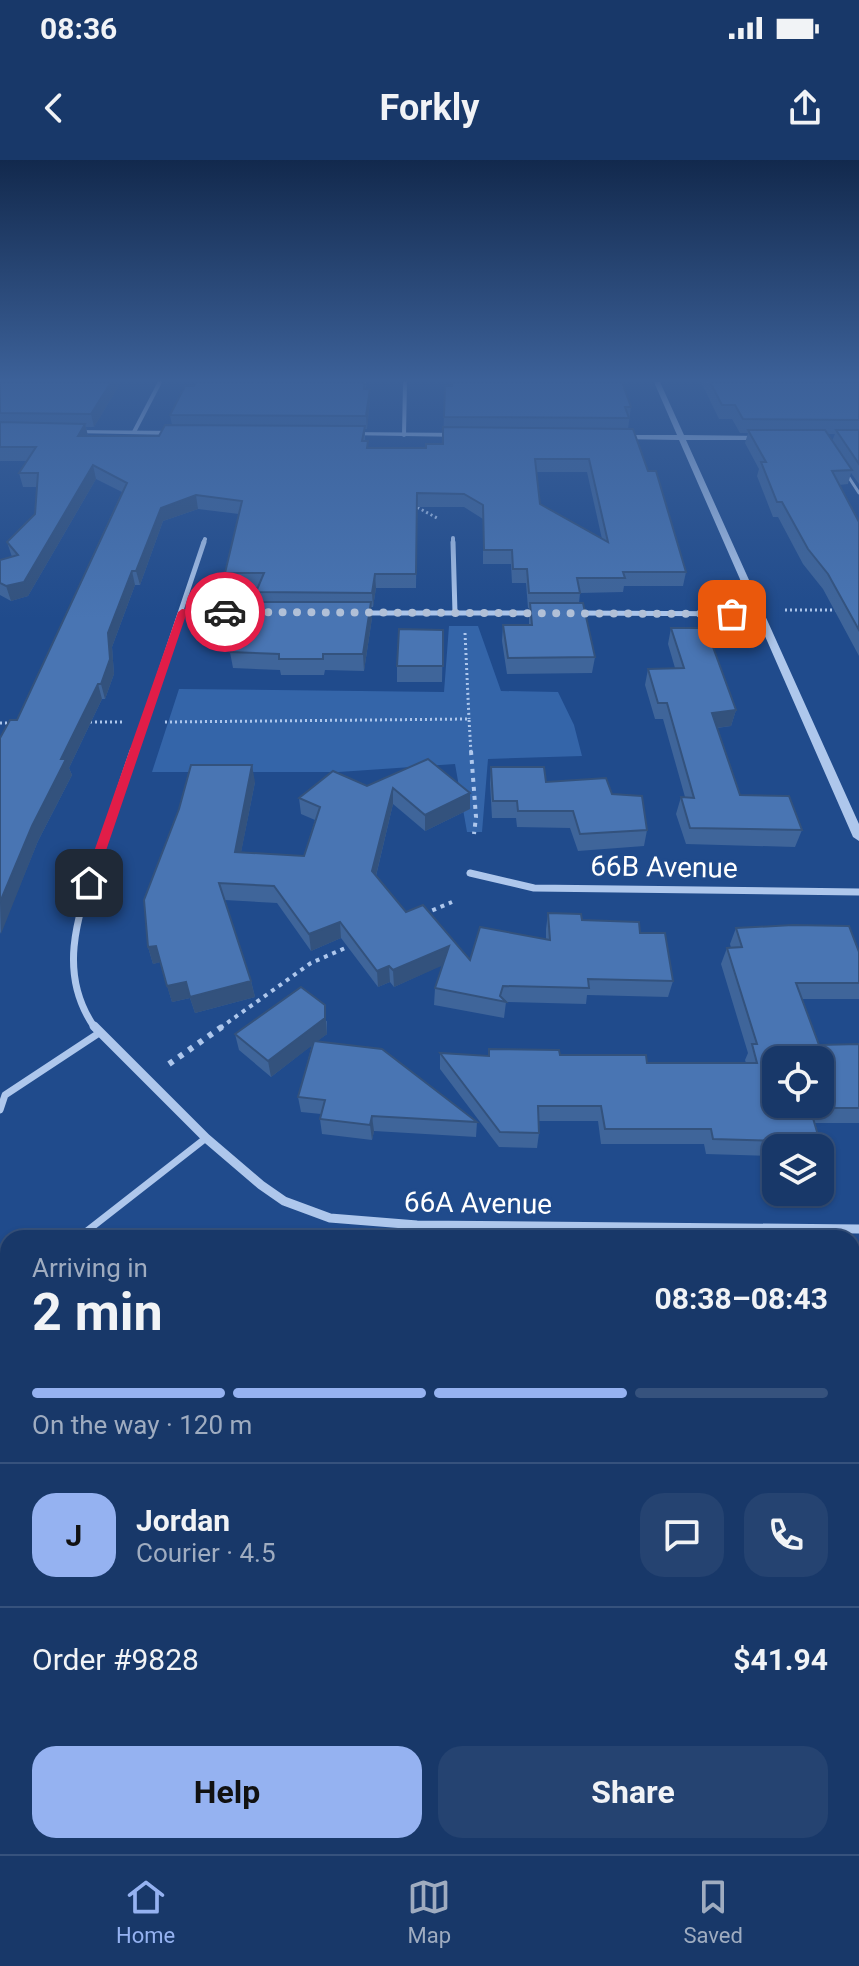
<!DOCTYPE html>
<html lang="en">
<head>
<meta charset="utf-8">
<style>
  :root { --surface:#183869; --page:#254371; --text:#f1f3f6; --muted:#9facc0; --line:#36527d; --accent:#95b2f1 }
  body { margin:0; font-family:Roboto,sans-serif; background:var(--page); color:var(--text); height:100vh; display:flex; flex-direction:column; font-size:30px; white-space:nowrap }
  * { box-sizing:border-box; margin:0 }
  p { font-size:26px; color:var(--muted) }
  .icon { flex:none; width:44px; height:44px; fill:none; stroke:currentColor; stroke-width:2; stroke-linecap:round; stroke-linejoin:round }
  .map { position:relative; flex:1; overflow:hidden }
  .side { position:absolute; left:0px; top:1070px; width:860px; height:624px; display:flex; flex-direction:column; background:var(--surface); border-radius:24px 24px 0 0; box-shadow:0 2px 6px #0004,0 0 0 2px var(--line) }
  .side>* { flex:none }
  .fabs { position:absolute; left:762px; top:886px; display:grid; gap:16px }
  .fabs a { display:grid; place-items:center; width:72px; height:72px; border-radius:16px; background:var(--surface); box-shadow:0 2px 6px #0004,0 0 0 2px var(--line); font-size:40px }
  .pin { position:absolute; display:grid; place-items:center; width:68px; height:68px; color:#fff; margin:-34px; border-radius:16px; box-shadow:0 4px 12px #0006 }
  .courier { position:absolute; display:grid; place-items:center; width:80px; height:80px; margin:-40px; border:6px solid #e11d48; border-radius:50%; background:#fff; color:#222; box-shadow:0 2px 10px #0007 }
  .headline em { font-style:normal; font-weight:700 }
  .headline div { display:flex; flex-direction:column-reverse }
  .headline { display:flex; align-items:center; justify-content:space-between; height:136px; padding:0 32px }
  h1 { font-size:52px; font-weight:700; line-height:60px }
  .bar { display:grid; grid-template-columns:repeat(4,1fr); gap:12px 8px; align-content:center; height:96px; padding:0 32px }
  .bar i { height:10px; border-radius:6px; background:var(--line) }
  .bar .on { background:var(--accent) }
  .bar p { grid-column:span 4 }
  .line { display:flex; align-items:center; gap:20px; padding:0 32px; border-top:2px solid var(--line) }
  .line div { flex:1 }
  .round { display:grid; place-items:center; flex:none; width:84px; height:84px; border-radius:24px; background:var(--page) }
  .cta { display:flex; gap:16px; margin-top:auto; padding:16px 32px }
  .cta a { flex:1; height:92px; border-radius:24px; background:var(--accent); color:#111; font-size:32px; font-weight:700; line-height:92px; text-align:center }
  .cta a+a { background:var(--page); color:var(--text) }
  .status { display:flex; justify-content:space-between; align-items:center; height:56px; padding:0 40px; background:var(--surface); direction:ltr }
  .status svg { height:22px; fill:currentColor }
  header { display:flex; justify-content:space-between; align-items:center; height:104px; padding:0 32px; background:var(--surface); font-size:36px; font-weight:700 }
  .menu { display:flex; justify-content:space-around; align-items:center; height:112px; border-top:2px solid var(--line); background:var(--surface); font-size:22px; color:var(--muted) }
  .menu a { display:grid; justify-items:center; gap:4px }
  .menu .on { color:var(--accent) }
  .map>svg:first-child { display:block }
  .green { fill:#3465a9 }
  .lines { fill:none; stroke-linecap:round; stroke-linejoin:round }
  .path-far2 { stroke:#aec7ec; stroke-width:3; stroke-dasharray:2 3; stroke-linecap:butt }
  .path-far1 { stroke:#aec7ec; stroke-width:4; stroke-dasharray:4 5; stroke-linecap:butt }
  .path { stroke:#aec7ec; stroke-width:6; stroke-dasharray:5 7; stroke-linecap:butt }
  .service-far2 { stroke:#aec7ec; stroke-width:3 }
  .service-far1 { stroke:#aec7ec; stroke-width:7 }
  .service { stroke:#aec7ec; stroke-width:9 }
  .minor-far3 { stroke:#aec7ec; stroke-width:4 }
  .minor-far2 { stroke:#aec7ec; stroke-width:5 }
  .minor-far1 { stroke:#aec7ec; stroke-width:7 }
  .minor { stroke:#aec7ec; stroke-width:9 }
  .tertiary { fill:#aec7ec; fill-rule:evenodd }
  .wall { fill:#3f659a; fill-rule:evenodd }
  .shaded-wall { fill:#33527d }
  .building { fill:#4975b3; stroke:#33527d; stroke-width:2; fill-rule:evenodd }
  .route { fill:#e11d48 }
  .done { stroke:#b1c0d7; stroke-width:8; stroke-dasharray:0 14.4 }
  .labels { text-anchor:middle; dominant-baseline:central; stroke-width:6; stroke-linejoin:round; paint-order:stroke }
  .street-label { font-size:28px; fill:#fff; stroke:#204b8c }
</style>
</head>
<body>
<div class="status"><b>08:36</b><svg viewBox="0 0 49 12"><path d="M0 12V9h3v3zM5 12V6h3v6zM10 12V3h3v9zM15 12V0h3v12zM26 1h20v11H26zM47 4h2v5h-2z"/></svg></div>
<header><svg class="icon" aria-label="back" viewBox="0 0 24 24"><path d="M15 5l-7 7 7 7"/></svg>Forkly<svg class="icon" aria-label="share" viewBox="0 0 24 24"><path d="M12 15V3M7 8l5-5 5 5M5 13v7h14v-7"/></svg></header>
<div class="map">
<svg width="859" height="1694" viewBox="0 0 859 1694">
  <rect width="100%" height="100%" fill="#204b8c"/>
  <!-- green -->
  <path class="green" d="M 449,466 L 478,466 L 501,531 L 558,532 L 574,565 L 582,596 L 488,599 L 482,672 L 467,672 L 455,604 L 339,612 L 152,612 L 179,529 L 444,532 Z"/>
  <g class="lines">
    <!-- path-far2 -->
    <path class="path-far2" d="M 413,345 L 437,358
      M 785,450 L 838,450
      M 465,473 L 469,559
      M 85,562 L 123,562
      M 165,562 L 469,559 L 471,593
      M 0,563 L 15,563"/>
    <!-- path-far1 -->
    <path class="path-far1" d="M 471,591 L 476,657 L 474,674
      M 424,754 L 452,742
      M 220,868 L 311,803 L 352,785"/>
    <!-- path -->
    <path class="path" d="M 169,904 L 223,866"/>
    <!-- service-far2 -->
    <path class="service-far2" d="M 846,313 L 859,333"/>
    <!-- service-far1 -->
    <path class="service-far1" d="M 0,950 L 5,935 L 99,873
      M 78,1078 L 206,978
      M 0,1088 L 8,1088"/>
    <!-- service -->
    <path class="service" d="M 0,1431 L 8,1399"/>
    <!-- minor-far3 -->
    <path class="minor-far3" d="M 134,272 L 160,222
      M 404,275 L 405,222
      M 453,378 L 453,384
      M 203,384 L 205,379"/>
    <!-- minor-far2 -->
    <path class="minor-far2" d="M 453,382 L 455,453
      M 182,452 L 257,452
      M 363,453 L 537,453
      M 575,453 L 762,454
      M 133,593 L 204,382"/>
    <!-- minor-far1 -->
    <path class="minor-far1" d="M 470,713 L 534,728 L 859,732
      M 95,868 C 56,813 78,755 98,697 C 109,662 121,627 133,591"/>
    <!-- minor -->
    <path class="minor" d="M 94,866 L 206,978 L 261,1025 L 284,1041 L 330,1058 L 417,1065 L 859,1069"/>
    <!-- tertiary -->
    <path class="tertiary" d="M 654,222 L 660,222 L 684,275 L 763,276 L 767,278 L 763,280 L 686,280 L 859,664 L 859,681 L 853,677 L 679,280 L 619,279 L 615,277 L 619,275 L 677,275 Z
      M 71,270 L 179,271 L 183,273 L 179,275 L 69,273 Z
      M 347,272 L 463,273 L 467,275 L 463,277 L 345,275 Z"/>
  </g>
  <!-- wall -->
  <path class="wall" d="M 0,222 L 121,222 L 94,267 L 86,267 L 88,276 L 159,276 L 172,265 L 170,255 L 194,226 L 196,222 L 366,222 L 366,229 L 370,229 L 370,241 L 367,269 L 365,269 L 365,281 L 368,288 L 426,288 L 443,284 L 445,226 L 631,247 L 628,269 L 648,311 L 686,412 L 683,426 L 624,426 L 623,432 L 580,433 L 579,443 L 595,497 L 592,513 L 507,514 L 502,481 L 503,465 L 529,465 L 529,448 L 528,448 L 526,423 L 512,423 L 511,404 L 483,404 L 483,359 L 464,347 L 417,347 L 416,428 L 376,428 L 373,447 L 371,447 L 372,458 L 364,511 L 325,510 L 324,515 L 281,515 L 280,510 L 233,508 L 230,492 L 257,442 L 256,432 L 258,427 L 228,428 L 225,413 L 239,354 L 198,349 L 163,361 L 140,425 L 135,425 L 112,487 L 114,514 L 105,539 L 102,539 L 69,608 L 72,615 L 38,681 L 0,774 L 0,578 L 17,560 L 122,332 L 96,319 L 28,436 L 11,441 L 0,435 L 0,400 L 12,397 L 7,382 L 35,354 L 37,327 L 23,327 L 19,313 L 27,301 L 0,301 ZM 536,312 L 587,312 L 602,379 L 540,344 Z
    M 701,222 L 859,222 L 859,324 L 851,313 L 848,324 L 839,325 L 859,362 L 859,496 L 823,429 L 803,404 L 778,357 L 773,357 L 757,316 L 759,309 L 745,283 L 748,273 L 740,273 L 732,259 L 719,259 ZM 827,274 L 835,274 L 832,281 Z
    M 671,468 L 736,550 L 731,566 L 717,568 L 740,635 L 802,670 L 795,687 L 686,684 L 676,654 L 681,637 L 685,637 L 663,559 L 655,559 L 645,525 L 648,509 L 675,508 L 668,484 Z
    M 443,470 L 442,522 L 397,522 L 397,506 Z
    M 491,607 L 546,622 L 612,634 L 647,670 L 644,686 L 578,691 L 570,668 L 517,667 L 516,658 L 492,658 L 490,623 Z
    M 255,622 L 241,692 L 304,696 L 315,660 L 301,654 L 299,638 L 367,626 L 470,633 L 470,649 L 425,671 L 393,644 L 376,716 L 406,752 L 470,800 L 546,780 L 546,769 L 548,753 L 640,773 L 673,821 L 668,837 L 587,835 L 586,844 L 506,842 L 504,858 L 434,845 L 435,828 L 442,805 L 394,827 L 390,822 L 378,827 L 341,778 L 311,791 L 277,743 L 225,740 L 251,821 L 255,837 L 195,853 L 190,838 L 172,842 L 160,802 L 153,804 L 148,787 L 179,649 Z
    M 736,768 L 859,792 L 859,839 L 802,839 L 819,885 L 859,884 L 859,963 L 815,963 L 820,982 L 817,988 L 776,988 L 776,996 L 706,994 L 704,984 L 601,984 L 598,961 L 539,961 L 539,973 L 537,988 L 499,987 L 440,909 L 440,893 L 488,896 L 489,889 L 647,903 L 746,903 L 745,900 L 748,893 L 721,804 L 727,788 L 731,788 L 730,784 Z
    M 327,861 L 327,874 L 317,881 L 477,962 L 476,977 L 374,971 L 372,980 L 322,974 L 320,959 L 321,954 L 301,952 L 298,937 L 312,885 L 271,917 L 239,890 L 235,874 Z
    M 852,1152 L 859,1152 L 859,1266 L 852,1266 Z"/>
  <!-- shaded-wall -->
  <path class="shaded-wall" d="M 111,222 L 121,222 L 94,267 L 91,254 Z
    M 370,229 L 370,241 L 367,269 L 366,256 Z
    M 85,264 L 88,277 L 78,276 Z
    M 93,305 L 96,319 L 28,436 L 11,441 L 6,426 Z
    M 196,335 L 198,349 L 163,361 L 140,425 L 136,411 L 161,348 Z
    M 132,411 L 135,425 L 112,487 L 114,514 L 105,539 L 101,524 L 108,473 Z
    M 375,414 L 376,428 L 373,447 L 372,433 Z
    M 371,442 L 372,458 L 364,511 L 363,494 Z
    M 98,524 L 102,539 L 69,608 L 72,615 L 38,681 L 1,774 L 0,742 L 61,599 Z
    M 736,550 L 731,566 L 707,569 L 712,553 Z
    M 252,605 L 255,622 L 238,708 L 235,692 Z
    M 393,628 L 393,644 L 373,728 L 372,711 Z
    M 470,633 L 470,649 L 425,671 L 425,655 Z
    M 340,762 L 341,778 L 311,791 L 309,774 Z
    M 156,786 L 161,802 L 153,804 L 148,787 Z
    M 449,786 L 448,803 L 394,827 L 393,810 Z
    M 389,806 L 390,822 L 378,827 L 377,811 Z
    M 251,821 L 255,837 L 195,853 L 190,838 L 172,842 L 167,826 L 186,822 Z
    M 325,845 L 327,874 L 271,917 L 268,901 Z
    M 372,956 L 374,971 L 372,980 L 370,965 Z
    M 217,1686 L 224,1686 L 220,1694 L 213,1694 Z"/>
  <!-- building -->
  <path class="building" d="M 0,222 L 111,222 L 91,254 L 0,253 Z
    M 196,222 L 364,222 L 364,229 L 370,229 L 366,256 L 170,255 L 185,226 L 194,226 Z
    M 452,222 L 622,222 L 631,247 L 625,247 L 629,258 L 444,257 L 445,226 L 452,226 Z
    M 710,222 L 859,222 L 859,260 L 743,259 L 735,245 L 722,245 Z
    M 0,262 L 85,264 L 78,276 L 159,276 L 165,265 L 365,266 L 362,281 L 368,281 L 367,288 L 426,288 L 426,284 L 443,284 L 443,267 L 633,269 L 648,311 L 656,311 L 686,412 L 623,412 L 625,418 L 577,418 L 580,433 L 529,433 L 527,409 L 513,409 L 512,390 L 484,390 L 483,345 L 464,334 L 417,333 L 416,414 L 375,414 L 372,433 L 256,432 L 264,413 L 225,413 L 242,341 L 196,335 L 161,348 L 136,411 L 132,411 L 108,473 L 110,499 L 101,524 L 98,524 L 61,599 L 66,599 L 32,666 L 0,742 L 0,578 L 10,560 L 17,560 L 127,323 L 93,305 L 24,422 L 6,426 L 0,423 L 0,400 L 18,395 L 7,382 L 35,354 L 38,313 L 19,313 L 36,287 L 0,287 ZM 535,299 L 589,299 L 608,382 L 540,344 Z
    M 748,270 L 825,270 L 852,310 L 832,311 L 859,362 L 859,470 L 828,414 L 808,389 L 782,342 L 777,342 L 761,302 L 766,302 Z
    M 836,270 L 859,270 L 859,304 Z
    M 251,442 L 371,442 L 363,494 L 323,494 L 323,499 L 279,499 L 279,494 L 230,492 Z
    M 530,443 L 583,443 L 595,497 L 508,498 L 503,465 L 532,465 Z
    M 671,468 L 706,468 L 736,550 L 712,553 L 740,635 L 789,636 L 802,670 L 690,668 L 681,637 L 694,638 L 667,543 L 658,543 L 648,509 L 684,508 Z
    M 399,469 L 443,470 L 443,506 L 397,506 Z
    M 428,599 L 470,633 L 425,655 L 393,628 L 372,711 L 406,752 L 423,745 L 470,800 L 480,767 L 550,780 L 548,753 L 581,754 L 582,760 L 639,762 L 640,773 L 665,773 L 673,821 L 588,819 L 589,828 L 503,826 L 500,836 L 506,842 L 435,828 L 449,786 L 393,810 L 389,806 L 377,811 L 340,762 L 309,774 L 274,726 L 219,723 L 251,821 L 190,837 L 186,822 L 167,826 L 156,786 L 148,787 L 144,740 L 179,649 L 191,605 L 252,605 L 235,692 L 304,696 L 320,647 L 299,638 L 333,611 L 367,626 Z
    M 491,607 L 544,607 L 546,622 L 606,618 L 612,634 L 642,636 L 647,670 L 580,674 L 573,651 L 518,651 L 517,641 L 493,641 Z
    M 793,765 L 849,766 L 859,792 L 859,823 L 796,823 L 819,885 L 859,884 L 859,948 L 810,948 L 820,982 L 713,979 L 711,969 L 605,969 L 601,946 L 538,946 L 539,973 L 500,972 L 440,893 L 489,896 L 489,889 L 559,890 L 560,895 L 646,895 L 647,903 L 757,903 L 752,884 L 757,884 L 727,788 L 742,787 L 736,768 ZM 776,900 L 820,900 L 820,944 L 776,944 Z
    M 301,827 L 325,845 L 325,858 L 268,901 L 235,874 Z
    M 314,881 L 382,889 L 477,962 L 372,956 L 370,965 L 320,959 L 325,940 L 298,937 Z
    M 852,1152 L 859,1152 L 859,1255 L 852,1255 Z
    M 852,1484 L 859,1484 L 859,1586 L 852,1586 Z
    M 175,1686 L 217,1686 L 213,1694 L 185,1694 Z"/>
  <!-- sky -->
  <linearGradient id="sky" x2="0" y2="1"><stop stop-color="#12294d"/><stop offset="0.48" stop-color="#3c6199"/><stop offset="1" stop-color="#3c6199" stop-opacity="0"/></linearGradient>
  <rect width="859" height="459" fill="url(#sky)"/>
  <!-- route -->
  <path class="route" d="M 182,449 L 229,452 L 186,455 L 95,723 L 85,726 L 83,723 L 178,452 Z"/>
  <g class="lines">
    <!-- done -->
    <path class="done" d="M 225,452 L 732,454"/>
  </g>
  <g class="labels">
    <!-- street labels -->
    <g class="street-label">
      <text transform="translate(664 707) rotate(1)">66B Avenue</text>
      <text transform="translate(478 1043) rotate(1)">66A Avenue</text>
    </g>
  </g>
</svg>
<div class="fabs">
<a><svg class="icon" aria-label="locate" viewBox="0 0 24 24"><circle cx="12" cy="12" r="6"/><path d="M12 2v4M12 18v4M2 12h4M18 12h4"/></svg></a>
<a><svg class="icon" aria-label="layers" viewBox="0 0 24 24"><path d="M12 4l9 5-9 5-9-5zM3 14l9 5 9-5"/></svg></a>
</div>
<div class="pin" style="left:732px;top:454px;background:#ea580c"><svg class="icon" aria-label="bag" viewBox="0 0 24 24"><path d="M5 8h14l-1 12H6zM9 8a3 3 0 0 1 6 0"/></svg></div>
<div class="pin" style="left:89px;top:723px;background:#1f2937"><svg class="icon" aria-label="home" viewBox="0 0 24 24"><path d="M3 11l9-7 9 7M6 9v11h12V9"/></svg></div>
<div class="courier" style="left:225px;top:452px"><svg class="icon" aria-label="car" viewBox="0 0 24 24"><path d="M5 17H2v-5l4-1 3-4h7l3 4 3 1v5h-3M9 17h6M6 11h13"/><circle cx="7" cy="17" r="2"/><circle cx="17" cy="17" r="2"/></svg></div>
<section class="side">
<div class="headline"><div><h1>2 min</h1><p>Arriving in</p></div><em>08:38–08:43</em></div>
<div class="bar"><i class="on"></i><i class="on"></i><i class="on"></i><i></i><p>On the way · 120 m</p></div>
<div class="line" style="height:144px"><b class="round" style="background:var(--accent);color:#111">J</b><div><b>Jordan</b><p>Courier · 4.5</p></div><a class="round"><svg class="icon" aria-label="chat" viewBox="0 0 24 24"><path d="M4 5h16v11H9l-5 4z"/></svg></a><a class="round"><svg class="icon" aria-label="phone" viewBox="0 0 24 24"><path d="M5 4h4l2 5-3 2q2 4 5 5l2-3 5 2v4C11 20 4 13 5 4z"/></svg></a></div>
<div class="line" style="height:104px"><div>Order #9828</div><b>$41.94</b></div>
<div class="cta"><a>Help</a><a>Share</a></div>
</section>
</div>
<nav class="menu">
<a class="on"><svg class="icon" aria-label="home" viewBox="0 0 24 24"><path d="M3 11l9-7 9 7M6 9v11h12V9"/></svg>Home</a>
<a><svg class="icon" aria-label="map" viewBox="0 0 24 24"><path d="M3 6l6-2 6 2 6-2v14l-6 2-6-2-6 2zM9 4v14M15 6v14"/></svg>Map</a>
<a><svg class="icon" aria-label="saved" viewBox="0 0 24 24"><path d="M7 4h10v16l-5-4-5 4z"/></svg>Saved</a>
</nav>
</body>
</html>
